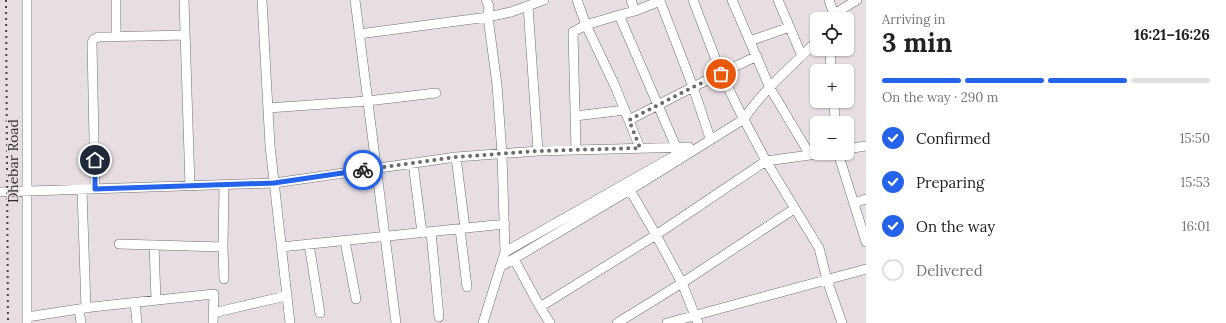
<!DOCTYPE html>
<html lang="en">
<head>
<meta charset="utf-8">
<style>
  :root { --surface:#fff; --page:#f2f2f2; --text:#222; --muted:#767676; --line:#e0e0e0; --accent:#2563eb }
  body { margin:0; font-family:Lora,serif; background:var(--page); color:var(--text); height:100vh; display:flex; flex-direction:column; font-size:15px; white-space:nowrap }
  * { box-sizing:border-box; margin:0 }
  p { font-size:13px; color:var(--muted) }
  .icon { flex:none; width:22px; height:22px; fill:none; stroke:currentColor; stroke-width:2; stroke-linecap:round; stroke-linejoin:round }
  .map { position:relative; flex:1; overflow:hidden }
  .sheet { display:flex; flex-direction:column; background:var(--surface); width:360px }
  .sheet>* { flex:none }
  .controls { position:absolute; left:810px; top:12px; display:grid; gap:8px }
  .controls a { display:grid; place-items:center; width:44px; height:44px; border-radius:6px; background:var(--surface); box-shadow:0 1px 3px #0004; font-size:20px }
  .pin { position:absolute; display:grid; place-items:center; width:34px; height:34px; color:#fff; margin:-17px; border:2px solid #fff; border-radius:50%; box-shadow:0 1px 4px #0007 }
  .courier { position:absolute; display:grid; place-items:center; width:40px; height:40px; margin:-20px; border:3px solid #2563eb; border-radius:50%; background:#fff; color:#222; box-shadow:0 1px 5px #0007 }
  .headline em { font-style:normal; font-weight:700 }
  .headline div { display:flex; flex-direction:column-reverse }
  .headline { display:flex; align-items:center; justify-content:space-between; height:68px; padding:0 16px }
  h1 { font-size:26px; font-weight:700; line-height:30px }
  .bar { display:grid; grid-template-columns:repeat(4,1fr); gap:6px 4px; align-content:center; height:48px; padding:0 16px }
  .bar i { height:5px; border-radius:3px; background:var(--line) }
  .bar .current { background:var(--accent) }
  .bar p { grid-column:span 4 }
  ol { padding:0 16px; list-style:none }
  li { display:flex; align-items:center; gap:12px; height:44px }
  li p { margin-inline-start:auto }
  li .icon { padding:4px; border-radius:50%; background:var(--accent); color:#fff; stroke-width:4 }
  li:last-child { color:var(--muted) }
  li i { width:22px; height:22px; border:2px solid var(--line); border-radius:50% }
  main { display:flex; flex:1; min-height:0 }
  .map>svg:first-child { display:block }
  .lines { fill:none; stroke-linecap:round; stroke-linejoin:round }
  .minor-casing { stroke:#756d72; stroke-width:10 }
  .minor { stroke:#fff; stroke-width:9 }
  .rail { stroke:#484346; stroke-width:2; stroke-dasharray:2 4; stroke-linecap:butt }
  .done { stroke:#6f6a6d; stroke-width:4; stroke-dasharray:0 7.2 }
  .route { stroke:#2563eb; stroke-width:5 }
  .labels { text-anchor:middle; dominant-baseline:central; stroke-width:3; stroke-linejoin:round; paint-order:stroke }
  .street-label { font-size:14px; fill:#2f2b2d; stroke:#e7dee4 }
</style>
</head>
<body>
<main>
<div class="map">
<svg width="866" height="323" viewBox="0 0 866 323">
  <rect width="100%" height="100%" fill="#e7dee4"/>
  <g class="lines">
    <!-- minor casing -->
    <g class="minor-casing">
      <path id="minor" d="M 27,0 L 27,323
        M 184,0 L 190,186
        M 262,0 L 270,146 L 290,323
        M 355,0 L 396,323
        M 577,0 L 586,25 L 619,15 L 676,147
        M 631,0 L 635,11
        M 693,0 L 721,73 L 741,114 L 766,161 L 819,248 L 827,280 L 842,323
        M 732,0 L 770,88 L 810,155 L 825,153
        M 778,0 L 802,56
        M 829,0 L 834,14
        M 528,6 L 538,151
        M 619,15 L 635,11 L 660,1 L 693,87 L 709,135
        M 830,19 L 834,14 L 857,0
        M 359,34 L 488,17 L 511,12 L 544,0
        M 116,36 L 116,0
        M 750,41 L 790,27
        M 830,49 L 831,71
        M 834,101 L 835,123
        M 268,108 L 367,101 L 436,93
        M 575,116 L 625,110
        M 629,120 L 693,87 L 757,56
        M 847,149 L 866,146
        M 576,150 L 573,32 L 586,25 L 615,86 L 640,148
        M 838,153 L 866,242
        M 456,157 L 465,228
        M 413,163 L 422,233
        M 95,189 L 92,43 L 94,39 L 98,37 L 185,35
        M 82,190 L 86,308
        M 0,192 L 274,183 L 456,157 L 538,151 L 689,147
        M 854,203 L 866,199
        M 460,229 L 467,287
        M 431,232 L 439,317
        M 345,241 L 356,299
        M 119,244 L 223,247 L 224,185
        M 309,244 L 320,313
        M 154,245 L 156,300
        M 223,247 L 224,279
        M 281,247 L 505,224
        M 505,252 L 681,152
        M 514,259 L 540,307 L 550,323
        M 500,267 L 630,190 L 744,119 C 762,91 793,65 817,41
        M 135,302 L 137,323
        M 540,307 L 656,235 L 766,161 L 810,155
        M 79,309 L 81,323
        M 213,313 L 286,296
        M 27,317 L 92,307 L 214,294 L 213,323
        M 483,323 L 505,252 L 502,154 L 497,85 L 488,17 L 489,6 L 486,0
        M 617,323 L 682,283 L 656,235 L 627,185
        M 667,323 L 866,269
        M 698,323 L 682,283 L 794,209"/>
    </g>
    <!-- minor -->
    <use href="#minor" class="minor"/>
    <!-- rail -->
    <path class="rail" d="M 6,0 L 8,323"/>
  </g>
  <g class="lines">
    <!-- done -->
    <path class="done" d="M 363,170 L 456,157 L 538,151 L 640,148 L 629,120 L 693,87 L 721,74"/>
    <!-- route -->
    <path class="route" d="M 95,160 L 95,189 L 274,183 L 363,170"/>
  </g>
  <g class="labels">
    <!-- street labels -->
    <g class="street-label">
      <text transform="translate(13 161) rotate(-90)">Dhebar Road</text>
    </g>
  </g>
</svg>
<div class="controls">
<a><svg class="icon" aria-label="locate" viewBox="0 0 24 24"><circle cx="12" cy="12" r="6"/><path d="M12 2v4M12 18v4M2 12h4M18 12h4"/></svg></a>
<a>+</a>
<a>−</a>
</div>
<div class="pin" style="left:721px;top:74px;background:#ea580c"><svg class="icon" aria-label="bag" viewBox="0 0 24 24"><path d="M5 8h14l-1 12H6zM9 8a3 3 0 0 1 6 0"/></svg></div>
<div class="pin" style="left:95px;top:160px;background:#1f2937"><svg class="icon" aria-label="home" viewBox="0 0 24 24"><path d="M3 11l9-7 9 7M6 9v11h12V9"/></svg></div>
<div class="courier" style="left:363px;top:170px"><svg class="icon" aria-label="bike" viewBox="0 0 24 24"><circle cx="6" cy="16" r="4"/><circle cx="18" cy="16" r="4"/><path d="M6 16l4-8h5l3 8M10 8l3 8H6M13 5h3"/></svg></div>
</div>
<section class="sheet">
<div class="headline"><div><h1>3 min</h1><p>Arriving in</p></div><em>16:21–16:26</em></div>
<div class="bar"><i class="current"></i><i class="current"></i><i class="current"></i><i></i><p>On the way · 290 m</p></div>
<ol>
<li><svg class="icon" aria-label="check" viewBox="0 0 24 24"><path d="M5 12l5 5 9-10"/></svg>Confirmed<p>15:50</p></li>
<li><svg class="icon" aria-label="check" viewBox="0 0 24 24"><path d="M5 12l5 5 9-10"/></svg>Preparing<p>15:53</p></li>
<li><svg class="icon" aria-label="check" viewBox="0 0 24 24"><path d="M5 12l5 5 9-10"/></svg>On the way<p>16:01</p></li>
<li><i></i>Delivered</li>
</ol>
</section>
</main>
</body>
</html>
